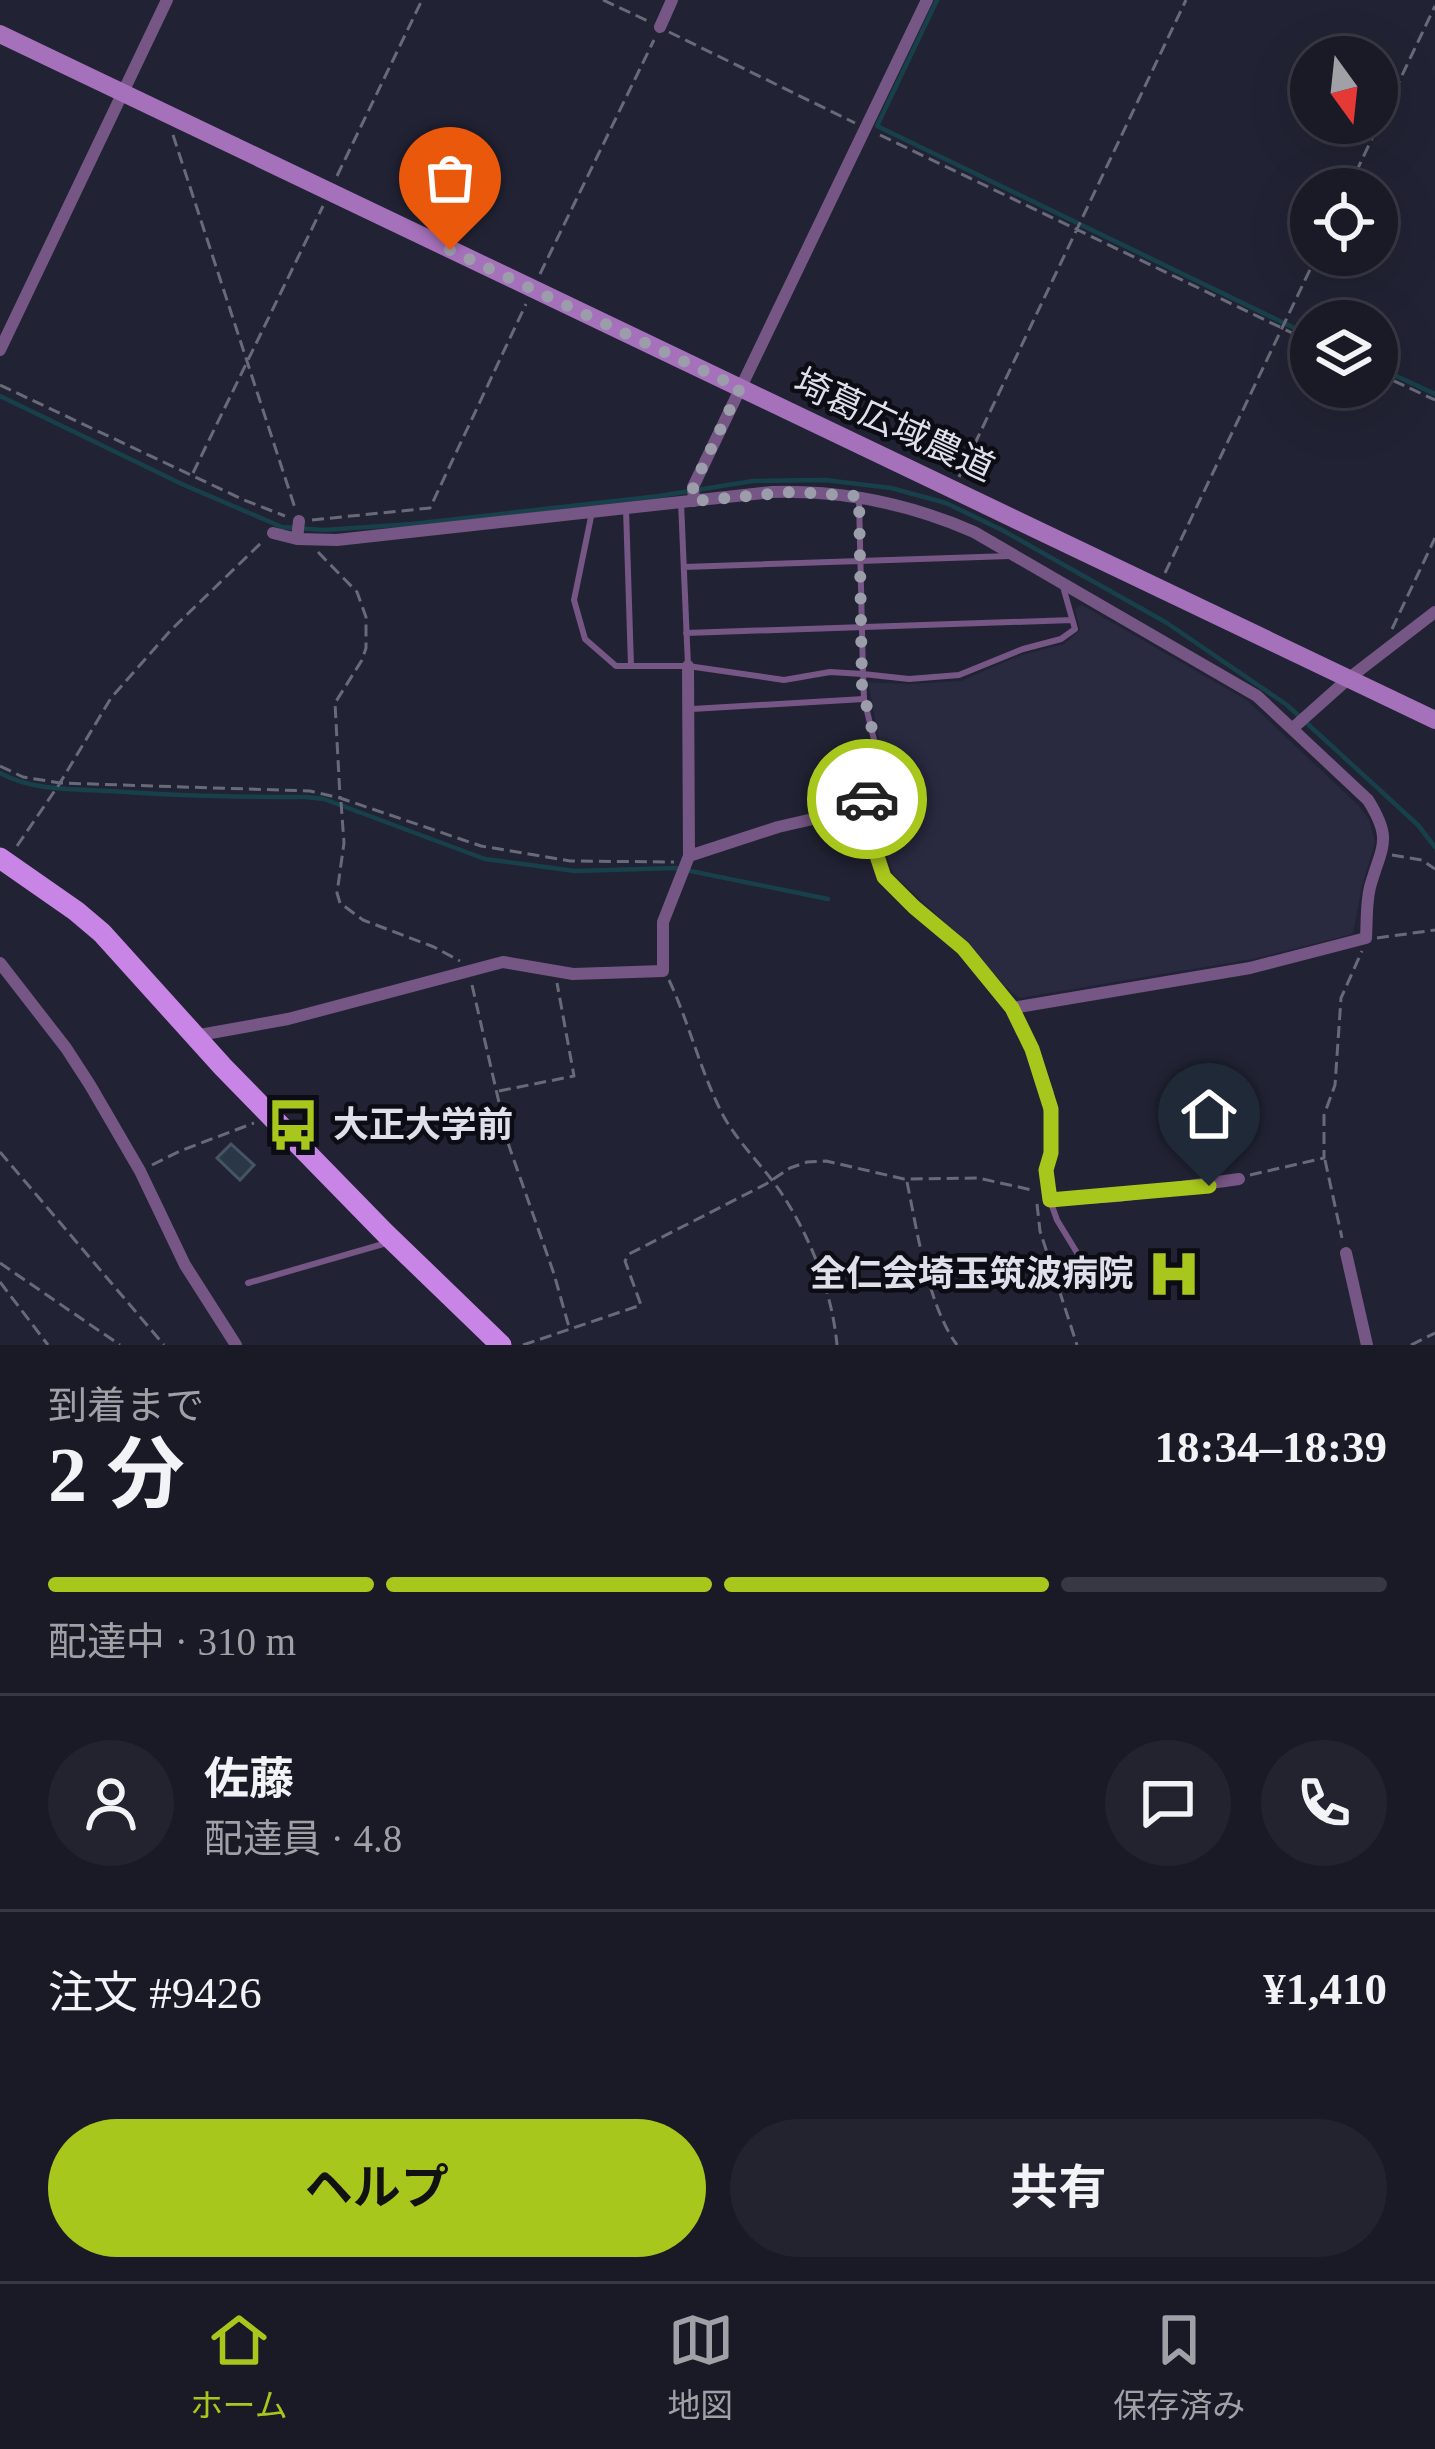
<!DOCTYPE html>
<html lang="ja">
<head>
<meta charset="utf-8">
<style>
  :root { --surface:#191a26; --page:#22232e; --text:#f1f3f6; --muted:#9fa1a7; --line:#373843; --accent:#a8c71c }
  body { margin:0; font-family:"Times New Roman","Noto Sans JP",serif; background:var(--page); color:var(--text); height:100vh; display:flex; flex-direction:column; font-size:45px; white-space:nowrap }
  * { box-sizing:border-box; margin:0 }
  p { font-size:39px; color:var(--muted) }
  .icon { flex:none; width:66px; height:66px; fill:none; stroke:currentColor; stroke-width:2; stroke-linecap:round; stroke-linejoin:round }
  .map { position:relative; height:1345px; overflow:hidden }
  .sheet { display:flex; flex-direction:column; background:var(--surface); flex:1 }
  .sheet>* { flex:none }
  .needle { width:78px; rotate:165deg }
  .buttons { position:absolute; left:1290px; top:36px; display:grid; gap:24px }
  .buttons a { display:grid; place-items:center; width:108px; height:108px; border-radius:50%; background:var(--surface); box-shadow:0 12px 48px #0002,0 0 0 3px var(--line); font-size:60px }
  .pin { position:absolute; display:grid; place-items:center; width:102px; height:102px; color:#fff; margin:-123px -51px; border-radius:50% 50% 50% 0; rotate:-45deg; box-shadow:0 0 12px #0007 }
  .pin .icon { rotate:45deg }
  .courier { position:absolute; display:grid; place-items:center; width:120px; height:120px; margin:-60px; border:9px solid #a8c71c; border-radius:50%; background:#fff; color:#222; box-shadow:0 3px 15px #0007 }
  .overview em { font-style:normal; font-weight:700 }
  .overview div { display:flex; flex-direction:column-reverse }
  .overview { display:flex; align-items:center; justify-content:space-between; height:204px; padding:0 48px }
  h1 { font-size:78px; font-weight:700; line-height:90px }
  .bar { display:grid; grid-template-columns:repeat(4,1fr); gap:18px 12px; align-content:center; height:144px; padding:0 48px }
  .bar i { height:15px; border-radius:9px; background:var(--line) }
  .bar .current { background:var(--accent) }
  .bar p { grid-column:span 4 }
  .line { display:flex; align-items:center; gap:30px; padding:0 48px; border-top:3px solid var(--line) }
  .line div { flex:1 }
  .round { display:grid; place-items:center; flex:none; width:126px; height:126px; border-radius:63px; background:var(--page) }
  .cta { display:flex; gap:24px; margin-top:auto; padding:24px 48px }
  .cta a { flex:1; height:138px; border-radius:72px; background:var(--accent); color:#111; font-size:48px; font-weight:700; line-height:138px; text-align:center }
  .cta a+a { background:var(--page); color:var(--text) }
  .menu { display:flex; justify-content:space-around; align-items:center; height:168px; border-top:3px solid var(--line); background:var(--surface); font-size:33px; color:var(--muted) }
  .menu a { display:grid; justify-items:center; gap:6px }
  .menu .current { color:var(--accent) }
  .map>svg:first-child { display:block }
  .built { fill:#292940 }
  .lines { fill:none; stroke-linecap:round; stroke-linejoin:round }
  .stream { stroke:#18404a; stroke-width:4.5 }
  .building { fill:#2a3746; stroke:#465564; stroke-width:3 }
  .path { stroke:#696a79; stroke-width:3; stroke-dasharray:12 6; stroke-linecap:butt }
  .lane { stroke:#765684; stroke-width:6 }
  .street { stroke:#765684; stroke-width:12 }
  .secondary { stroke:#a571bb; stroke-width:18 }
  .primary { stroke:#c985e6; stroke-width:21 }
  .done { stroke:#9c9dab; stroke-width:12; stroke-dasharray:0 21.6 }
  .route { stroke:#a8c71c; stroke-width:15 }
  .labels { text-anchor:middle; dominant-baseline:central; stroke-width:9; stroke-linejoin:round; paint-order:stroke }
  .street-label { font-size:36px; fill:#dedfeb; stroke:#0c0c14 }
  .poi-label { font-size:36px; font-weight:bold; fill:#dedfeb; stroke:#0c0c14; text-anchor:start }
</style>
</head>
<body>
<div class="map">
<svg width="1435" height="1345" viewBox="0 0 1435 1345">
  <rect width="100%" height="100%" fill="#212233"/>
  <!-- built -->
  <path class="built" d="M 1082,605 L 1248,701 L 1358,805 L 1369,819 L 1375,843 L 1362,886 L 1353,934 L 1253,959 L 1020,998 L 1012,993 L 956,933 L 894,875 L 868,804 L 885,772 L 868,682 L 908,684 L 961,681 L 1021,655 L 1064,644 L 1080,630 L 1075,609 Z"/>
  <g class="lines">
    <!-- stream -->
    <path class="stream" d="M 937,0 L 877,126 L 1311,336
      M 1377,367 L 1435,394
      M 0,396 L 184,485 L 282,527 L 324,530 L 412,524 L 659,496 L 753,481 L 825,480 L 891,488 L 946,503 L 1002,530 L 1167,623 L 1287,705 L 1418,825 L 1435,847
      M 0,773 C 33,791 72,789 110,791 C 175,796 241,797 306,797 L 324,799 L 485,859 L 575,871 L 676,868 L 828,899"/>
  </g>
  <!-- building -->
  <path class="building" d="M 231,1144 L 254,1165 L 240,1180 L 217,1158 Z"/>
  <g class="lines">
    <!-- path -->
    <path class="path" d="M 603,0 L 650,22
      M 669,32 L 855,123
      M 173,135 L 295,508
      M 880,135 L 1311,342
      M 337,176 L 422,0
      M 1348,189 L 1435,6
      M 540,274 L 654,40
      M 1377,373 L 1435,400
      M 0,385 L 244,500 L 285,516
      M 193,473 L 323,206
      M 959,477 L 1186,0
      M 312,520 L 430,508 L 526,304
      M 318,552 L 357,592 L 366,617 L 366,648 L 362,660 L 335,703 L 340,797
      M 1165,573 L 1317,255
      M 1392,629 L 1435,538
      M 0,766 L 23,777 L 60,783 L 310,791 L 340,798 L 481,846 L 570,861 L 674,862
      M 341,802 L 344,843 L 337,893 L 340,903 L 363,920 L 434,947 L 460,961
      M 17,846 L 60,783 L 111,698 L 171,630 L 262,542
      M 1392,855 L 1422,860 L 1435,869
      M 1377,938 L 1435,930
      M 669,980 C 690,1025 701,1074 724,1117 C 740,1145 762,1165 780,1191 C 810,1236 832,1291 837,1345
      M 472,985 L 509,1146 L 554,1274 L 569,1327
      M 499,1091 L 574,1076 L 557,983
      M 0,1152 L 164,1345
      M 1325,1160 L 1342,1238
      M 152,1165 L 180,1151 L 254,1123
      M 1250,1175 L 1324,1158 L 1324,1115 L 1335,1085 L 1341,998 L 1362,951
      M 907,1182 C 917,1230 928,1306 957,1345
      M 1037,1204 L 1040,1231 L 1077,1345
      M 0,1263 L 120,1345
      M 0,1282 L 48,1345
      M 523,1345 L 641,1305 L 625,1261 L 629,1254 L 766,1184 L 790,1168 L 807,1162 L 826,1161 L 904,1179 L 978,1178 L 1032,1190
      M 1411,1345 L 1435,1333"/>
    <!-- lane -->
    <path class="lane" d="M 681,502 L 688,666
      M 626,509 L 631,666
      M 592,512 L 574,600 L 585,639 L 616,666 L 688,666 L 784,680 L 830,672 L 863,674 L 859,499
      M 684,567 L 1010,556
      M 686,633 L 1072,620
      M 692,709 L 864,699
      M 861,808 L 882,772 L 864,699 L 863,674 L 909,679 L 959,675 L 1023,649 L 1061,639 L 1075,629 L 1062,583
      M 1050,1200 L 1057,1220 L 1079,1256
      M 248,1283 L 390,1242"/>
    <!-- street -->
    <path class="street" d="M 660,27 L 672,0
      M 0,350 L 167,0
      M 694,501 L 693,487 L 927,0
      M 273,533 L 297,539 L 337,540 L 772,492 C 843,490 908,503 974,532 L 1257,696 L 1368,800 C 1393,840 1382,845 1370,887 C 1366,903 1367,921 1366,938 L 1250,968 L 1012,1008
      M 297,539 L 299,521
      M 1293,728 L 1348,679 L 1435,612
      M 689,856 L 778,827 L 861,808 L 885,877 L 914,907 L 963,948 L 1012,1008 L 1032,1049 L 1048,1094 L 1052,1132 L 1051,1153 L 1046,1170 L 1050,1200 L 1118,1196 L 1239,1179
      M 0,963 L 66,1048 L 90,1085 L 140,1171 L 185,1265 L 236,1345
      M 194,1036 L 288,1019 L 503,962 L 573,974 L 663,971 L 663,922 L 689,856 L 688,666
      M 1346,1253 L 1367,1345"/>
    <!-- secondary -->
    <path class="secondary" d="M 0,34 L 1435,720"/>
    <!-- primary -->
    <path class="primary" d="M 0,858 L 76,911 L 102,933 L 223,1067 L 385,1233 L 501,1345"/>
  </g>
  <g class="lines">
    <!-- done -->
    <path class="done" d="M 450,250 L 740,388 L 693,487 L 694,501 L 792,492 L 859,496 L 862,686 L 882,772 L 867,799"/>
    <!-- route -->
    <path class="route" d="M 867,799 L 861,808 L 884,877 L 914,907 L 963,948 L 1012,1008 L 1032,1049 L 1051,1109 L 1051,1153 L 1046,1170 L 1050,1200 L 1209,1186"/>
  </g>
  <!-- icons -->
  <defs>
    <g id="bus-bare" transform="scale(4.14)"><path d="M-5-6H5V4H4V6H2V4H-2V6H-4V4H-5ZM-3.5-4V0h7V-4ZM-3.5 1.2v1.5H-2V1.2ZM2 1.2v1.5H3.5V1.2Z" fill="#a8c71c" stroke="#0c0c14" stroke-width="2.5" paint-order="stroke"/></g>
    <g id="hospital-bare" transform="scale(4.14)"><path d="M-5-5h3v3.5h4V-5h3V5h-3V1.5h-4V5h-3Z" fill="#a8c71c" stroke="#0c0c14" stroke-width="2.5" paint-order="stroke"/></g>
  </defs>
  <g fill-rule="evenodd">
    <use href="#bus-bare" x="293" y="1125"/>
    <use href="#hospital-bare" x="1174" y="1274"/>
  </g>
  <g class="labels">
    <!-- street labels -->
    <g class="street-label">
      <text transform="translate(894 425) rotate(25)">埼葛広域農道</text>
    </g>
    <!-- poi labels -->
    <g class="poi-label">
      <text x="333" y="1125">大正大学前</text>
      <text x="1134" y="1274" text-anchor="end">全仁会埼玉筑波病院</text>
    </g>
  </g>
</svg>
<div class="buttons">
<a><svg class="needle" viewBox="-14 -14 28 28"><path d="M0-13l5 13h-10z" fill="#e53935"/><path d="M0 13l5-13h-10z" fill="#9fa1a7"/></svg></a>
<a><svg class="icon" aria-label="locate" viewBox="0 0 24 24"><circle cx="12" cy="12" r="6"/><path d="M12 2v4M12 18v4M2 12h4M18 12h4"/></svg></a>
<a><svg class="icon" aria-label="layers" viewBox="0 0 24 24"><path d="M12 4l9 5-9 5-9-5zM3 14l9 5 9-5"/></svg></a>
</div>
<div class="pin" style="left:450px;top:250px;background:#ea580c"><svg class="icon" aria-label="bag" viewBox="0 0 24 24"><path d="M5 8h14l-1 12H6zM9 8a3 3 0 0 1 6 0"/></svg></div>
<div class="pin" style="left:1209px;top:1186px;background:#1f2937"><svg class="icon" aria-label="home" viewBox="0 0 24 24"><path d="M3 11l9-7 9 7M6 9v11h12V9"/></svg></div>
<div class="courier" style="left:867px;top:799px"><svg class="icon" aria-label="car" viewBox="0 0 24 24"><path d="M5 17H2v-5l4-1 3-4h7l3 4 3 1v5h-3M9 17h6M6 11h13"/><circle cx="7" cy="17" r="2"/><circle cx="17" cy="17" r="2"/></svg></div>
</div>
<section class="sheet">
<div class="overview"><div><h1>2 分</h1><p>到着まで</p></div><em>18:34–18:39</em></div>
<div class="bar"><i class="current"></i><i class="current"></i><i class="current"></i><i></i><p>配達中 · 310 m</p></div>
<div class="line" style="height:216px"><a class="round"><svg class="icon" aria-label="person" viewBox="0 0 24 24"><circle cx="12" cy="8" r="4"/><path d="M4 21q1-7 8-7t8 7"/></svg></a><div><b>佐藤</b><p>配達員 · 4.8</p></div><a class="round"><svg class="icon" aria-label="chat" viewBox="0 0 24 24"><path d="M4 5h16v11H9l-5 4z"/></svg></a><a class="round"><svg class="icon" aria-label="phone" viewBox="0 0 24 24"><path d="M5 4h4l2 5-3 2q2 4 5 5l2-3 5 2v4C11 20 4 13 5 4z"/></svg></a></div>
<div class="line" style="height:156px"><div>注文 #9426</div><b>¥1,410</b></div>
<div class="cta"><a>ヘルプ</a><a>共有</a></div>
</section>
<nav class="menu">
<a class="current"><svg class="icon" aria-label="home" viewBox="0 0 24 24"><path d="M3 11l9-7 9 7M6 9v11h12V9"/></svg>ホーム</a>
<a><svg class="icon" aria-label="map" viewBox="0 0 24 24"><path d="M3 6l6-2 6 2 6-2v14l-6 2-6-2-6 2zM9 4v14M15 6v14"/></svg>地図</a>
<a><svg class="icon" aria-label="saved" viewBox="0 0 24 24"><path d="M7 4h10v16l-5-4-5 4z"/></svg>保存済み</a>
</nav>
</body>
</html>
